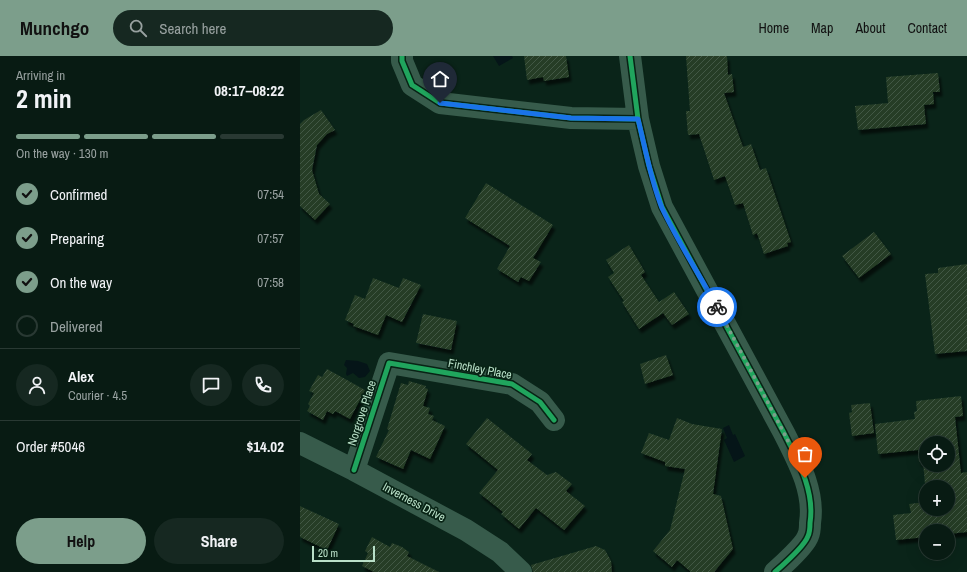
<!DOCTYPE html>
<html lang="en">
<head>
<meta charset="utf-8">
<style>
  :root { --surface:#081b13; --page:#162821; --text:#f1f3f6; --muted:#98a1a0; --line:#293933; --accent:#7c9e8b }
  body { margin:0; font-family:"Archivo Narrow",sans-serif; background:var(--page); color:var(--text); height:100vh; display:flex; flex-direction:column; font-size:15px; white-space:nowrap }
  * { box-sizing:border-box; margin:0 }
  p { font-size:13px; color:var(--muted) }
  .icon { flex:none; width:22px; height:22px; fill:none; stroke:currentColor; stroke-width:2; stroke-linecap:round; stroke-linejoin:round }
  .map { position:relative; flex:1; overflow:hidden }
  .details { display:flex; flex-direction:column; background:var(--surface); width:300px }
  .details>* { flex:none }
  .fabs { position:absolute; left:619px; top:380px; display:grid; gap:8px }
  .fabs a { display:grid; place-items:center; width:36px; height:36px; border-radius:50%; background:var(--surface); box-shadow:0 4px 16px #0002,0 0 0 1px var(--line); font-size:20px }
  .scale { position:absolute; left:12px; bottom:10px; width:63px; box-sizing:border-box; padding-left:4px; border:2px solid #b9e0c8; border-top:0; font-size:11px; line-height:14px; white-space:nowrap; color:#b9e0c8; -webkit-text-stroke:3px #082315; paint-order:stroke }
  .pin { position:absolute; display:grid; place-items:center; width:34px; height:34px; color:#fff; margin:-41px -17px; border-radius:50% 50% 50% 0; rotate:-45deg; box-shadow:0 0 4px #0007 }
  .pin .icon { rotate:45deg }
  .courier { position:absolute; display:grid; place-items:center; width:40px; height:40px; margin:-20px; border:3px solid #1a73e8; border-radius:50%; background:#fff; color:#222; box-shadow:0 1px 5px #0007 }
  .head em { font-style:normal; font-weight:700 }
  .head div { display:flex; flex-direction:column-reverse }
  .head { display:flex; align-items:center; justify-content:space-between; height:68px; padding:0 16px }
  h1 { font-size:26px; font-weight:700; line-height:30px }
  .bar { display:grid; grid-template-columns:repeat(4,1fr); gap:6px 4px; align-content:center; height:48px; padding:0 16px }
  .bar i { height:5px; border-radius:3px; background:var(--line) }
  .bar .active { background:var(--accent) }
  .bar p { grid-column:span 4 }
  .line { display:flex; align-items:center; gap:10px; padding:0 16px; border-top:1px solid var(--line) }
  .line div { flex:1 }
  .round { display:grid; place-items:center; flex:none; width:42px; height:42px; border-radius:21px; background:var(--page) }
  ol { padding:0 16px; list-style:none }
  li { display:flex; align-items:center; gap:12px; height:44px }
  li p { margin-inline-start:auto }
  li .icon { padding:4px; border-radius:50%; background:var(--accent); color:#111; stroke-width:4 }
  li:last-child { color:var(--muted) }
  li i { width:22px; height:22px; border:2px solid var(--line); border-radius:50% }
  .action { display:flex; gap:8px; margin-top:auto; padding:8px 16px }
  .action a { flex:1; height:46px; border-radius:24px; background:var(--accent); color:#111; font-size:16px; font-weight:700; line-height:46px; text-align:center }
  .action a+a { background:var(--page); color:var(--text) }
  header { display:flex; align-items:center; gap:24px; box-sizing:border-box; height:56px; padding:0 20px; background:var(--accent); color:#111 }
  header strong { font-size:19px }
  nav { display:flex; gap:22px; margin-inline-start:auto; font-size:14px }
  .search { width:280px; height:36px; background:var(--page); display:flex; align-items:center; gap:10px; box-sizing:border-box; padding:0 14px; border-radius:22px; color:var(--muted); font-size:15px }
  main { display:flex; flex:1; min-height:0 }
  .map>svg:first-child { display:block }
  .water { fill:#051518 }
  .building { fill:url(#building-hatch); fill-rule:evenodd; filter:url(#shadow) }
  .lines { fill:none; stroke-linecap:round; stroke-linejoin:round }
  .minor { stroke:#375b4b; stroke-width:22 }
  .cycleway-casing { stroke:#082315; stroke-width:8 }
  .cycleway { stroke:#20a55d; stroke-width:5 }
  .done { stroke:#7c9e8b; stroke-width:4; stroke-dasharray:0 7.2 }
  .route { stroke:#1a73e8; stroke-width:5 }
  .labels { text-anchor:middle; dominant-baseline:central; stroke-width:3.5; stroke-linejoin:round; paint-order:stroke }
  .street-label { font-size:12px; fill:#b9e0c8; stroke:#082315 }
</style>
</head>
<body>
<header>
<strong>Munchgo</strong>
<div class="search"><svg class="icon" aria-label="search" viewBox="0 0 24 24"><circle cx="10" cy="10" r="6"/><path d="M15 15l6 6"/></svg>Search here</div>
<nav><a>Home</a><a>Map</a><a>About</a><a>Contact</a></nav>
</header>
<main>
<section class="details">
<div class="head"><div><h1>2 min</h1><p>Arriving in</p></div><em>08:17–08:22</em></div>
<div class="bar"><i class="active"></i><i class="active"></i><i class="active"></i><i></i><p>On the way · 130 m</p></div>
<ol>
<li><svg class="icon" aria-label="check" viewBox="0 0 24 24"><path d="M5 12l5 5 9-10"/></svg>Confirmed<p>07:54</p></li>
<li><svg class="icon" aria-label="check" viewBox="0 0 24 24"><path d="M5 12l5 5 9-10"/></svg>Preparing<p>07:57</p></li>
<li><svg class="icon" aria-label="check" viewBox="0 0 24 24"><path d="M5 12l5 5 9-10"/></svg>On the way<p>07:58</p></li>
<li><i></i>Delivered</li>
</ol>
<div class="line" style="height:72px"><a class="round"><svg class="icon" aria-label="person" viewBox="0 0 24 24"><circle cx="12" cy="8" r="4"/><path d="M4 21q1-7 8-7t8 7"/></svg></a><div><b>Alex</b><p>Courier · 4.5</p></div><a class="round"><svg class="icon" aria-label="chat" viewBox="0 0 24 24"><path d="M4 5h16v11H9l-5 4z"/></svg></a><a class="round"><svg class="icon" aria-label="phone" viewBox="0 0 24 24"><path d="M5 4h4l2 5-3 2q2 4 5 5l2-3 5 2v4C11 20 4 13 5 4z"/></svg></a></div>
<div class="line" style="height:52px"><div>Order #5046</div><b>$14.02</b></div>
<div class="action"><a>Help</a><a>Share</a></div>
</section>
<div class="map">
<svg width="667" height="516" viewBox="0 0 667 516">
  <defs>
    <pattern id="building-hatch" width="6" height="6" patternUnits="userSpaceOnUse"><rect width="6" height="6" fill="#253d27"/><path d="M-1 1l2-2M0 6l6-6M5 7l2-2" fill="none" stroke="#435945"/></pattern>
    <filter id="shadow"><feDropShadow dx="2.5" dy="4.5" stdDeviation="1" flood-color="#0009"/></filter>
  </defs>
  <rect width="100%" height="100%" fill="#0a2419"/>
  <!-- water -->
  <path class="water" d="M 193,0 L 212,0 L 213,2 L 199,10 Z
    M 46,304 L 58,305 L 67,308 L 70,315 L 65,321 L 59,322 L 53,317 L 47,320 L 46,318 L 47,312 L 44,309 Z
    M 429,369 L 433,379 L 435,378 L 445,400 L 434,406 L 424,384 L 427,382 L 423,372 Z"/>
  <!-- building -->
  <path class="building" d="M 224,0 L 266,0 L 269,21 L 244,25 L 243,21 L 227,24 Z
    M 386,0 L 427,0 L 428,19 L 432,18 L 434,36 L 424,37 L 443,91 L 451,88 L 460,114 L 466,112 L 491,186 L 487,187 L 488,190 L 464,198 L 457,177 L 453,179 L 443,147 L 435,149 L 425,120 L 414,124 L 399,78 L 388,79 L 386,55 L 390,55 Z
    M 638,17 L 640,36 L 633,36 L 634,48 L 624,49 L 626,68 L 558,74 L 555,50 L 588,47 L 586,21 Z
    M 21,54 L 35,74 L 27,78 L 17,89 L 12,114 L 19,138 L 30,148 L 15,164 L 0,150 L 0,68 L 4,64 Z
    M 186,127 L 253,169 L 233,202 L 241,206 L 229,225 L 221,221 L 218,226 L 197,213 L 210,190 L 165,162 Z
    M 574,176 L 591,198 L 559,222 L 542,200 Z
    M 329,189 L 345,216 L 341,219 L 359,246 L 374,236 L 389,258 L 372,269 L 363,257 L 339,273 L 322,246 L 324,245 L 308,221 L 314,217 L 306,204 Z
    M 667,208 L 667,295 L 635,298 L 625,218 L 638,217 L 638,212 Z
    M 73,222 L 99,232 L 103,222 L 121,229 L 102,266 L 86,259 L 78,279 L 53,270 L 54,268 L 45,264 L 55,239 L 65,243 Z
    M 123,258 L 157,265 L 151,294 L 116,287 Z
    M 366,299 L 373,319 L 345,328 L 340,308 Z
    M 27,313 L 65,334 L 50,363 L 35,355 L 33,358 L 27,355 L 23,364 L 7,355 L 10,350 L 8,348 L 14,337 L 9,335 L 18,319 L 22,321 Z
    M 109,325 L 126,330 L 125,332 L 128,333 L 123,350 L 130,352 L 128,358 L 134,360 L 132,364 L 145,370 L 130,403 L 111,394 L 103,413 L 76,401 L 89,374 L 87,373 L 101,327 L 108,329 Z
    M 661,340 L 663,360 L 655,361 L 661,417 L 667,416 L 667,476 L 648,478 L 648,475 L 626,475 L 626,481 L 596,484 L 593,459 L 611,457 L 609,448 L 626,446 L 626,453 L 648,453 L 648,431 L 626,431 L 626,439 L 623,406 L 619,406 L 618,394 L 578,398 L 575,368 L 615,363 L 614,356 L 617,355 L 616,345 ZM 626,387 L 648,387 L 648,409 L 626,409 Z
    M 570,347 L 574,377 L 552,380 L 549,357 L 552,356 L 551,349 Z
    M 187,362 L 232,398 L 227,404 L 247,419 L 256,416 L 272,428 L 266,435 L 285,450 L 264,474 L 236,452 L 219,473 L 201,458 L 203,456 L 179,437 L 198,414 L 166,388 Z
    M 377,362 L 392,368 L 422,373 L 413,438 L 421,440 L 433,493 L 414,516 L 391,516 L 377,504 L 372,511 L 353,495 L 370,474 L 385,413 L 365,410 L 365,406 L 341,397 L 349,377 L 369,384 Z
    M 0,450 L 39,468 L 27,494 L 0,481 Z
    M 72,481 L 90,491 L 92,487 L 102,491 L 109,496 L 107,500 L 139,516 L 74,516 L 62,510 L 68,497 L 65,495 Z
    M 296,490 L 305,494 L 311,505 L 312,516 L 233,516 L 231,509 Z"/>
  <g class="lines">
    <!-- minor -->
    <path class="minor" d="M 102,0 L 102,5 L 112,29 L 140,47 L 271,62 L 338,63
      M 330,0 L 338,63 L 349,110 L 362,151 L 484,377 C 498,405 515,435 510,467 C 510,471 510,476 508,480 C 505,489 483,509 475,516
      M 0,387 L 54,414 L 166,474 L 200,496 L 221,516
      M 54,414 L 89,307 L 212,328 L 240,346 L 254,364"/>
    <!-- cycleway casing -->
    <g class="cycleway-casing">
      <path id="cycleway" d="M 102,0 L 102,5 L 112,29 L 140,47 L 271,62 L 338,63
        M 330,0 L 338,63 L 349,110 L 362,151 L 484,377 C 498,405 515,435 510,467 C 510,471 510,476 508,480 C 505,489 483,509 475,516
        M 54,414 L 89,307 L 212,328 L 240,346 L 254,364"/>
    </g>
    <!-- cycleway -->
    <use href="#cycleway" class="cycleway"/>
  </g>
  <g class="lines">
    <!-- done -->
    <path class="done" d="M 417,251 L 484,377 L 502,413 L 505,422"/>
    <!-- route -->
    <path class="route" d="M 140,47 L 271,62 L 338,63 C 345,91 351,125 362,152 C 378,186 399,218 417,251"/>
  </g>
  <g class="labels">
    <!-- street labels -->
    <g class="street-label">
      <text transform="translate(180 313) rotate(11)">Finchley Place</text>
      <text transform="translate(62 357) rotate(-72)">Norgrove Place</text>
      <text transform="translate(114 446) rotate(28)">Inverness Drive</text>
    </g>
  </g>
</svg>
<div class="fabs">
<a><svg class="icon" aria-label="locate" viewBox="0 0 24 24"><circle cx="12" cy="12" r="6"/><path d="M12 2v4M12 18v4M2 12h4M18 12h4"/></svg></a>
<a>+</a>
<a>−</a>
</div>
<div class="scale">20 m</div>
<div class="pin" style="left:505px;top:422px;background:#ea580c"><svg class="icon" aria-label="bag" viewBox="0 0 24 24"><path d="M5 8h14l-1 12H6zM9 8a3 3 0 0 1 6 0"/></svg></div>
<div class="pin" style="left:140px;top:47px;background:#1f2937"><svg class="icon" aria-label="home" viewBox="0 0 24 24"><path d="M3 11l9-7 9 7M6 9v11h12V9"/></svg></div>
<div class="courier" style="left:417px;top:251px"><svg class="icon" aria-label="bike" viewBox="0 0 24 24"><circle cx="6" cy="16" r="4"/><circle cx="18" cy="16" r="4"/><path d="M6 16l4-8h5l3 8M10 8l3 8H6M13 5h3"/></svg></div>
</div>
</main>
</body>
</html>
